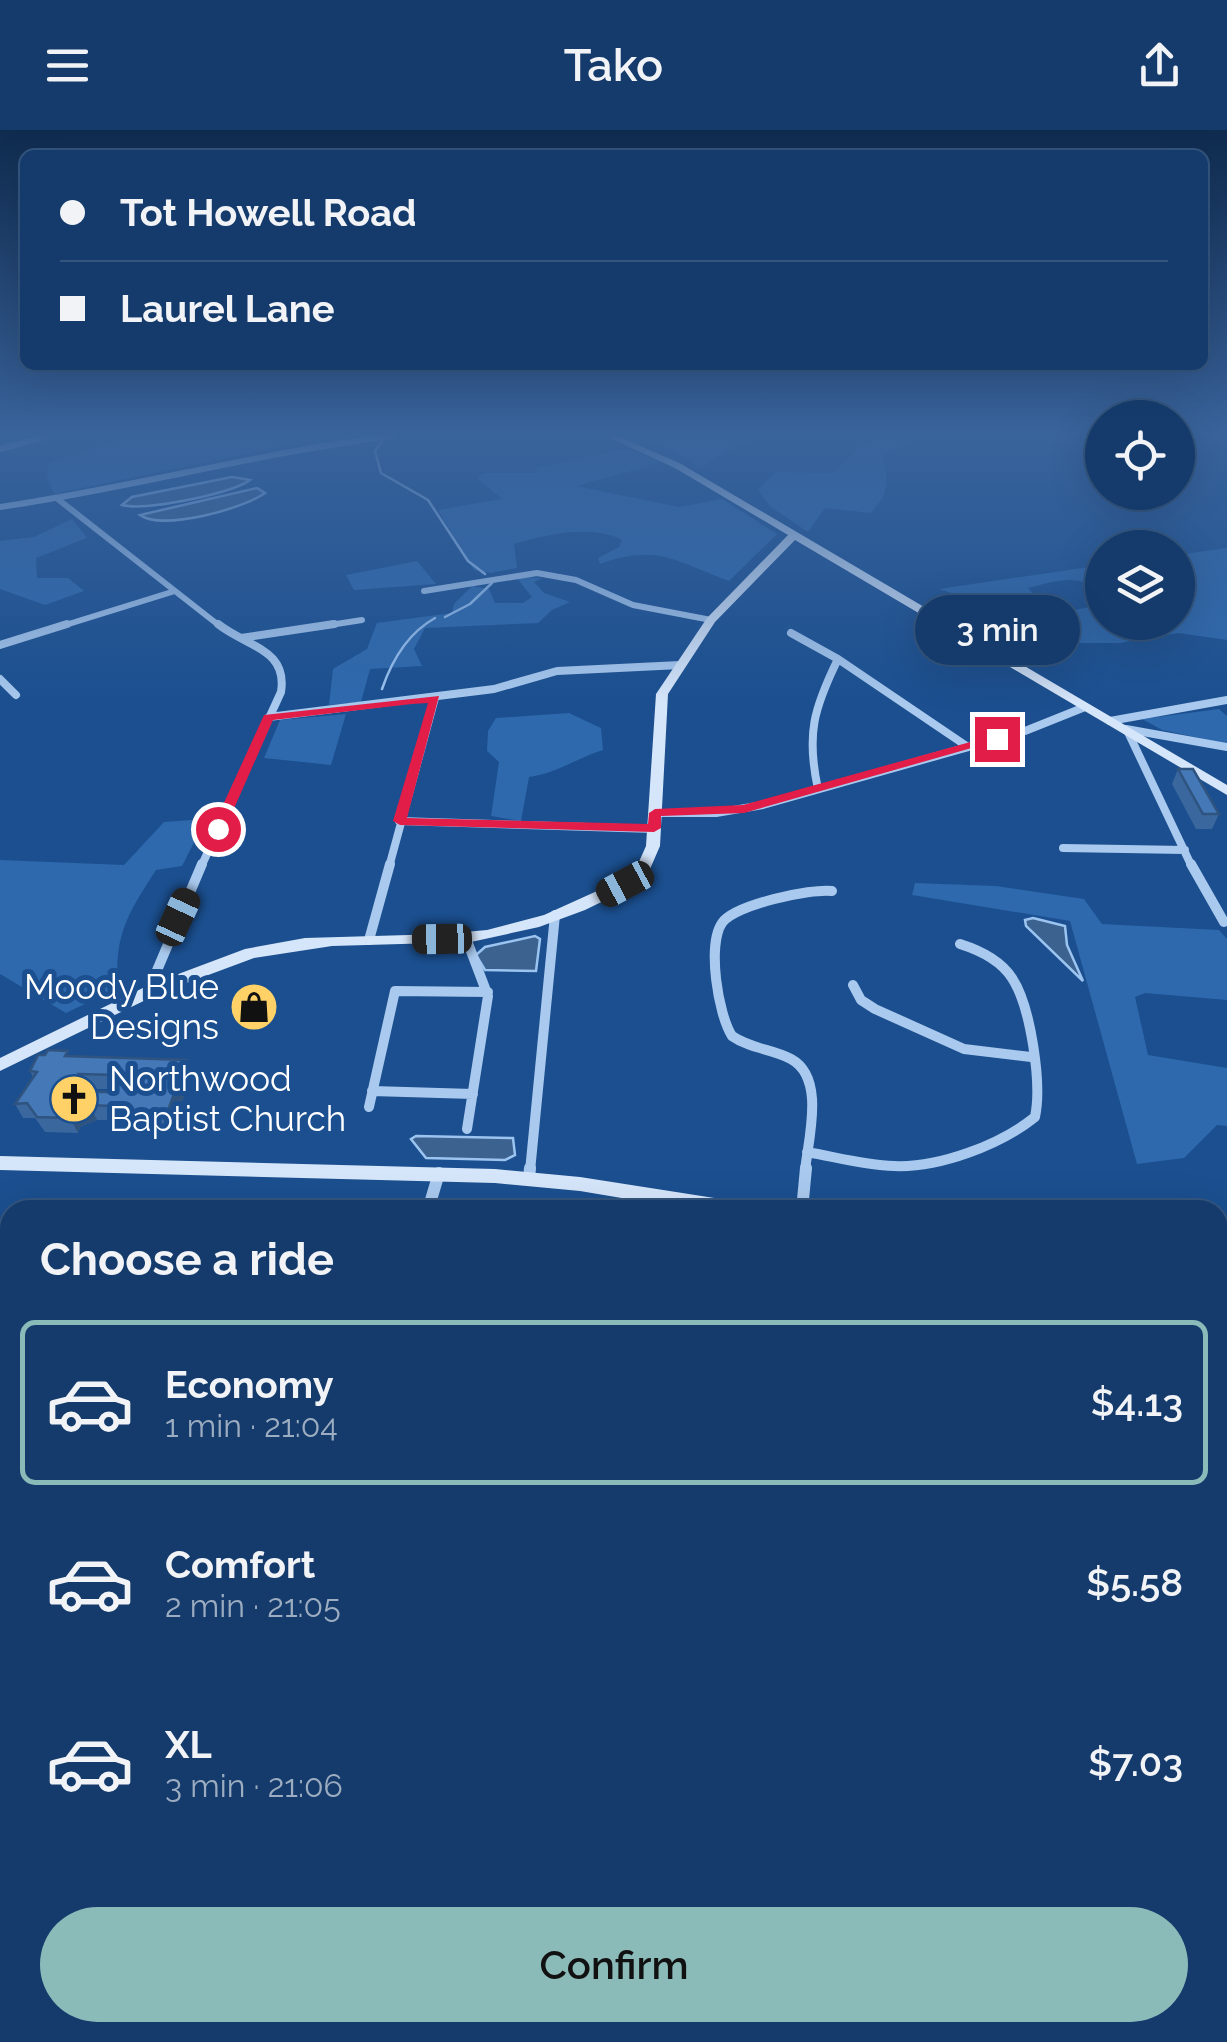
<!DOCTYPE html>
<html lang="en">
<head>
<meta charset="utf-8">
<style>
	body { margin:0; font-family:Raleway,sans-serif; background:#1d4271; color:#f1f3f6; height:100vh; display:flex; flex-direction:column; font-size:38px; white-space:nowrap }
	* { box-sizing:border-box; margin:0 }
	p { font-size:32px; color:#9dadc1 }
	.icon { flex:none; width:55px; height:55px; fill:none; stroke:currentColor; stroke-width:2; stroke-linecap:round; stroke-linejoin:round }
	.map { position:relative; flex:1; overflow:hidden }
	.details { position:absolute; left:0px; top:1070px; width:1228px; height:842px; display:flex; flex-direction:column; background:#143b6b; border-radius:30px 30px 0 0; box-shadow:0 10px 40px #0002,0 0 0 2px #33557e }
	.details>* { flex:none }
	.guide { position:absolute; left:20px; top:20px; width:1188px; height:220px; border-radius:15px; box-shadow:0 10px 40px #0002,0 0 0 2px #33557e; display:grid; align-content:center; height:220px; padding:0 40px; background:#143b6b }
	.tools { position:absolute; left:1085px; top:270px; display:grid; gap:20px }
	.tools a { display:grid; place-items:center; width:110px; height:110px; border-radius:50%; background:#143b6b; box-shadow:0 10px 40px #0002,0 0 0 2px #33557e; font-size:50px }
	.end { position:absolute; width:45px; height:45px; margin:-22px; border:12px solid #e11d48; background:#fff; box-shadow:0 0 0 5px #fff }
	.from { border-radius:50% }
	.bubble { position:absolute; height:70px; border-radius:35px; background:#143b6b; box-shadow:0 10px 40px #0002,0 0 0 2px #33557e; font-size:32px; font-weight:600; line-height:70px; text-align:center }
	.car { position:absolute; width:30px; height:60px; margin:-30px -15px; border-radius:12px; box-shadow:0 0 8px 2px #0007; background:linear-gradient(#222 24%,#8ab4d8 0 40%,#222 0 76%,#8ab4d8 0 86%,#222 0) }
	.guide b { display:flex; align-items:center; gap:35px; height:95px; font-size:38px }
	.guide b+b { border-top:2px solid #33557e }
	.guide i { width:25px; height:25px; background:#f1f3f6 }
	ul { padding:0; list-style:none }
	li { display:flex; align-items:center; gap:30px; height:165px; margin:0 20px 15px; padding:0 20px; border:5px solid transparent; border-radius:15px }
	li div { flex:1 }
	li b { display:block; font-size:38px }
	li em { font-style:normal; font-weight:600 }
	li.on { border-color:#8bbbb9 }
	li>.icon { width:90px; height:90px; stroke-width:1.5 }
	h2 { padding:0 40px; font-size:45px; line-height:120px }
	.action { display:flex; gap:20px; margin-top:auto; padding:20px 40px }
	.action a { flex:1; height:115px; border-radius:60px; background:#8bbbb9; color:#111; font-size:40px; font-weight:600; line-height:115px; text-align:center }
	header { display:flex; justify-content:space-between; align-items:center; height:130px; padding:0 40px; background:#143b6b; font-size:45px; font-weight:600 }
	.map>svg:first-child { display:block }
</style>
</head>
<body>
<header><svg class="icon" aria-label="menu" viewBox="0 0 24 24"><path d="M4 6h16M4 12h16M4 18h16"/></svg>Tako<svg class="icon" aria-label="share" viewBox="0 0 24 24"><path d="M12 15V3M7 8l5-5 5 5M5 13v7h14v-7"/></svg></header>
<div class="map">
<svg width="1227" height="1912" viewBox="0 0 1227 1912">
	<rect width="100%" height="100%" fill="#1b4f8f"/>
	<path fill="#2e69ad" d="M133,306H365L307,311L54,364L47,348L49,333Z
		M639,306H768L737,315L701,338L684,326Z
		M893,306H921L882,326C889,352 889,363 871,383L825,378L808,402L771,377L758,360L775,342L833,343L862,314Z
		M626,319L662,332L576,356L679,377L722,369L777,404L729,451C677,432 657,413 600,434L598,428L619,417L622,410C591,394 546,405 514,414L517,438L491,443L474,440L438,380L502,369L477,348L483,343H538L536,338Z
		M72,389L87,408L36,428L37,448H68L84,461L45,475L0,459V411L34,407Z
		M1227,418V510L1178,503L1120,513H1074L1010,491L1102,475V492H1178V425Z
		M417,431L436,454L354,460L346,445Z
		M1102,435V463C1079,442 1056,451 1028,458L1041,472L1000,479L939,459Z
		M516,447L542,448L534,452L544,463L570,472L552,480L538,493L425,498L414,519L422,536L370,539L361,572L329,575L333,539L367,519L377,493L452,483L454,474L472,456L489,459L495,473H523L532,467Z
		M1219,579L1227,586V614L1162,600L1142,589Z
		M569,583L601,598L603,620C577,628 555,644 529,647L521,691L491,686L499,632L487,621L488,601L496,588Z
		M346,584L331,635L264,628L280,590Z
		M206,689L182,736L156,740C128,784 114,804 118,858L66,883L0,844V730L124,735L164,692Z
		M915,753L996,756L1084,769L1102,794L1219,800L1227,809V870L1145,863L1135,867L1148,925L1227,938V996L1217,995L1184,1028L1137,1034L1070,791L912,765Z
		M10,1648V1836L0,1832V1654Z
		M0,1879L10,1881V1902L121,1903L117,1912H0Z"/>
	<path fill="#3c6290" stroke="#9cc4f0" stroke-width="2.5" d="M232,347L250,350C231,364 145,381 122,375L132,367Z
		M257,358L265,363C243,379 162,401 140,385Z
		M1033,788L1065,796L1067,815L1083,851L1026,796L1025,790Z
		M535,806L540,809L536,841L485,840L476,825L485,817Z
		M416,1006L513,1008L515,1025L505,1030L426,1028L411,1009Z"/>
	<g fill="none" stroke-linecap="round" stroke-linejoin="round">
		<path stroke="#9cc4f0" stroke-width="2.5" d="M382,311L375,321L381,343L428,370L468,431L485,444
			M445,487L470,474L492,453
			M382,559C392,530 408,503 435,488"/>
		<path stroke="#a9c9ee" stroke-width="6" d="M0,319L48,306
			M59,370L221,497
			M0,377C132,358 261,322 393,306
			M424,461L537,443L576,450L633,475L711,490
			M59,497L175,461
			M317,497L362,490"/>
		<path stroke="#a9c9ee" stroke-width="8" d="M791,503L838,529C814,578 806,604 818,659
			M241,508L334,494
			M0,515L67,494
			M838,529L968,617
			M0,549L16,565
			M269,587L494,559L557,541L680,535
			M1110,591L1227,570
			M1126,599L1227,617
			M1127,600L1192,737
			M655,683H716L763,675L1025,601L1085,577
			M399,691L654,699
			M1063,718L1185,720
			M201,737L281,562C288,519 247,517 218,494
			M389,737L435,568"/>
		<path stroke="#a9c9ee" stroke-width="10" d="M1191,734L1224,792
			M466,808L488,866L467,999
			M369,810L390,734
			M853,855L861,870L875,879L964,919L1031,927
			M147,864L202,734
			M372,961L473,964
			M369,977L395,861L488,862
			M807,1022C836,1027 864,1035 894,1036C939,1038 1000,1015 1035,987C1042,954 1031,877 1012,848C1001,831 979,820 960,814
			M530,1041L555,785
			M805,1041C808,1009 826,948 791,929C772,919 751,919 732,906C718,884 707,815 722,793C734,775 811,758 832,761"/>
		<path stroke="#a9c9ee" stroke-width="12" d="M529,1049L530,1038
			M428,1080L439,1043
			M802,1080L806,1038
			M1218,1370L1227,1369"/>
		<path stroke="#a9c9ee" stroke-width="15" d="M1218,1564L1227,1570
			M1218,1865L1227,1869
			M1018,1902L1023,1912
			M239,1912L242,1902
			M787,1912L790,1902"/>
		<path fill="#d6e6fa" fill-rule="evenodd" d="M606,306H618L681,334L1227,655V665L795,410L715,492L668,564L660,716L650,739L628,759L585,780L539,797L471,812L332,816L254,828L160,863L0,941V928L149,855L245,819L305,808L443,804L487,800L544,785L617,752L638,734L646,716L656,564L707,488L788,405L675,338Z
			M0,1026L495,1039L580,1047L740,1072L747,1075L750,1080H693L580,1061L495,1053L0,1040Z
			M1218,1149L1227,1150V1168L1218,1166Z"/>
	</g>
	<path fill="#3a679d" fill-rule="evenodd" d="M1178,639L1219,684L1212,699H1196L1172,654Z
		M265,871L261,884H242L241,880Z
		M71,927L187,930L192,944L174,994L117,996L114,990H97L80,997L78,1003L45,1002L35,988H23L15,974L33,947L30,941ZM93,959H110L108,962H96Z"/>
	<path fill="#305480" d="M187,930L192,944L174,994L168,980Z
		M90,975L97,990L80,997L78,1003L70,988L73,982Z"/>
	<path fill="#4478b7" stroke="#305480" stroke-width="2.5" fill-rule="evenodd" d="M1178,639H1193L1219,684H1203Z
		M245,867H264L260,880H241Z
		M48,920L68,921L65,926L187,930L168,980L110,981V976L90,975L73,982L70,988L37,987L27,973L15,974L37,942L30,941L38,925H45ZM79,944L116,945L108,962H96Z"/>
	<linearGradient id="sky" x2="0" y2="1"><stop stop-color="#0f2b4f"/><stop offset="0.53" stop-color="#39639b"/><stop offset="1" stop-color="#39639b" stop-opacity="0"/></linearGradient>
	<rect width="1227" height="574" fill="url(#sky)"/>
	<path fill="#e11d48" d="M439,566L407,688L648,694L649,683L655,679L743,675L992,606L1003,609L744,683L661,686V698L654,702L400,695L393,691L428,573L412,574L273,590L225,699L218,703L212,699L264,585Z"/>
	<defs>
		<g id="shop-disc" transform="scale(2.5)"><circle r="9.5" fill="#ffd166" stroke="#1b4f8f"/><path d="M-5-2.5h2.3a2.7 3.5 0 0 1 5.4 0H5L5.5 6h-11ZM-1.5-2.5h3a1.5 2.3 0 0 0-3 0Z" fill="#111"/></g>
		<g id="church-disc" transform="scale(2.5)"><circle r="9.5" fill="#ffd166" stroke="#1b4f8f"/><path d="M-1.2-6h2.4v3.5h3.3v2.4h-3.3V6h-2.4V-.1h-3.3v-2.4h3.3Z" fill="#111"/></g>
	</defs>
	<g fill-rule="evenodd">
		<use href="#shop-disc" x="254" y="877"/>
		<use href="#church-disc" x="74" y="969"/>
	</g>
	<g text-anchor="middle" stroke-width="10" stroke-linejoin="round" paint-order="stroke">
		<g font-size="35" fill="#fff" stroke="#1b4f8f" text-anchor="end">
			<text x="219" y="869">Moody Blue<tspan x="219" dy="40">Designs</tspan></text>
			<text x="109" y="961" text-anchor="start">Northwood<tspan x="109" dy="40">Baptist Church</tspan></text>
		</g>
	</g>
</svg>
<div class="tools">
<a><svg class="icon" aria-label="locate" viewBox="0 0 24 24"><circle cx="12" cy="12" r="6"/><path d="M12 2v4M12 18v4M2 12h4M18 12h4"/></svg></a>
<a><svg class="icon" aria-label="layers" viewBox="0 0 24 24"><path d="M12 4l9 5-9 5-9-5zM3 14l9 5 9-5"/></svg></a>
</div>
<i class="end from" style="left:218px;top:699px"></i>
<i class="end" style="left:997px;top:609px"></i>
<div class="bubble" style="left:915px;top:465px;width:165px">3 min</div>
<i class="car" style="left:625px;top:754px;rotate:242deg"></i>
<i class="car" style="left:178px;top:787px;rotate:25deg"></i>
<i class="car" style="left:442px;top:809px;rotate:269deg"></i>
<div class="guide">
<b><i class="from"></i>Tot Howell Road</b>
<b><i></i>Laurel Lane</b>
</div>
<section class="details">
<h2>Choose a ride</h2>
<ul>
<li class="on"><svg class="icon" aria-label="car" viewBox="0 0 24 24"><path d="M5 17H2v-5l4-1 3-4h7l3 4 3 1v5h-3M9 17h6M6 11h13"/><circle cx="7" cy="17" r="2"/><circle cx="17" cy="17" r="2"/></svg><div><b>Economy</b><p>1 min · 21:04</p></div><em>$4.13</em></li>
<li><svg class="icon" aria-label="car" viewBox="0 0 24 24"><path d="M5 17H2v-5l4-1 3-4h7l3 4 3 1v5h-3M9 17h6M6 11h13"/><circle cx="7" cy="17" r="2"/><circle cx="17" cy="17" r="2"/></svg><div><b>Comfort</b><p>2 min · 21:05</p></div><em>$5.58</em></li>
<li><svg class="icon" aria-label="car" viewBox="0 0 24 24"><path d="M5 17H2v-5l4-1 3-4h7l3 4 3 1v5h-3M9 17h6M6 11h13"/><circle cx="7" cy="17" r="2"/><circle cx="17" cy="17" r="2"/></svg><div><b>XL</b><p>3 min · 21:06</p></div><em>$7.03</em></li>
</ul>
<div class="action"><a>Confirm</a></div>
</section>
</div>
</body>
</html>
